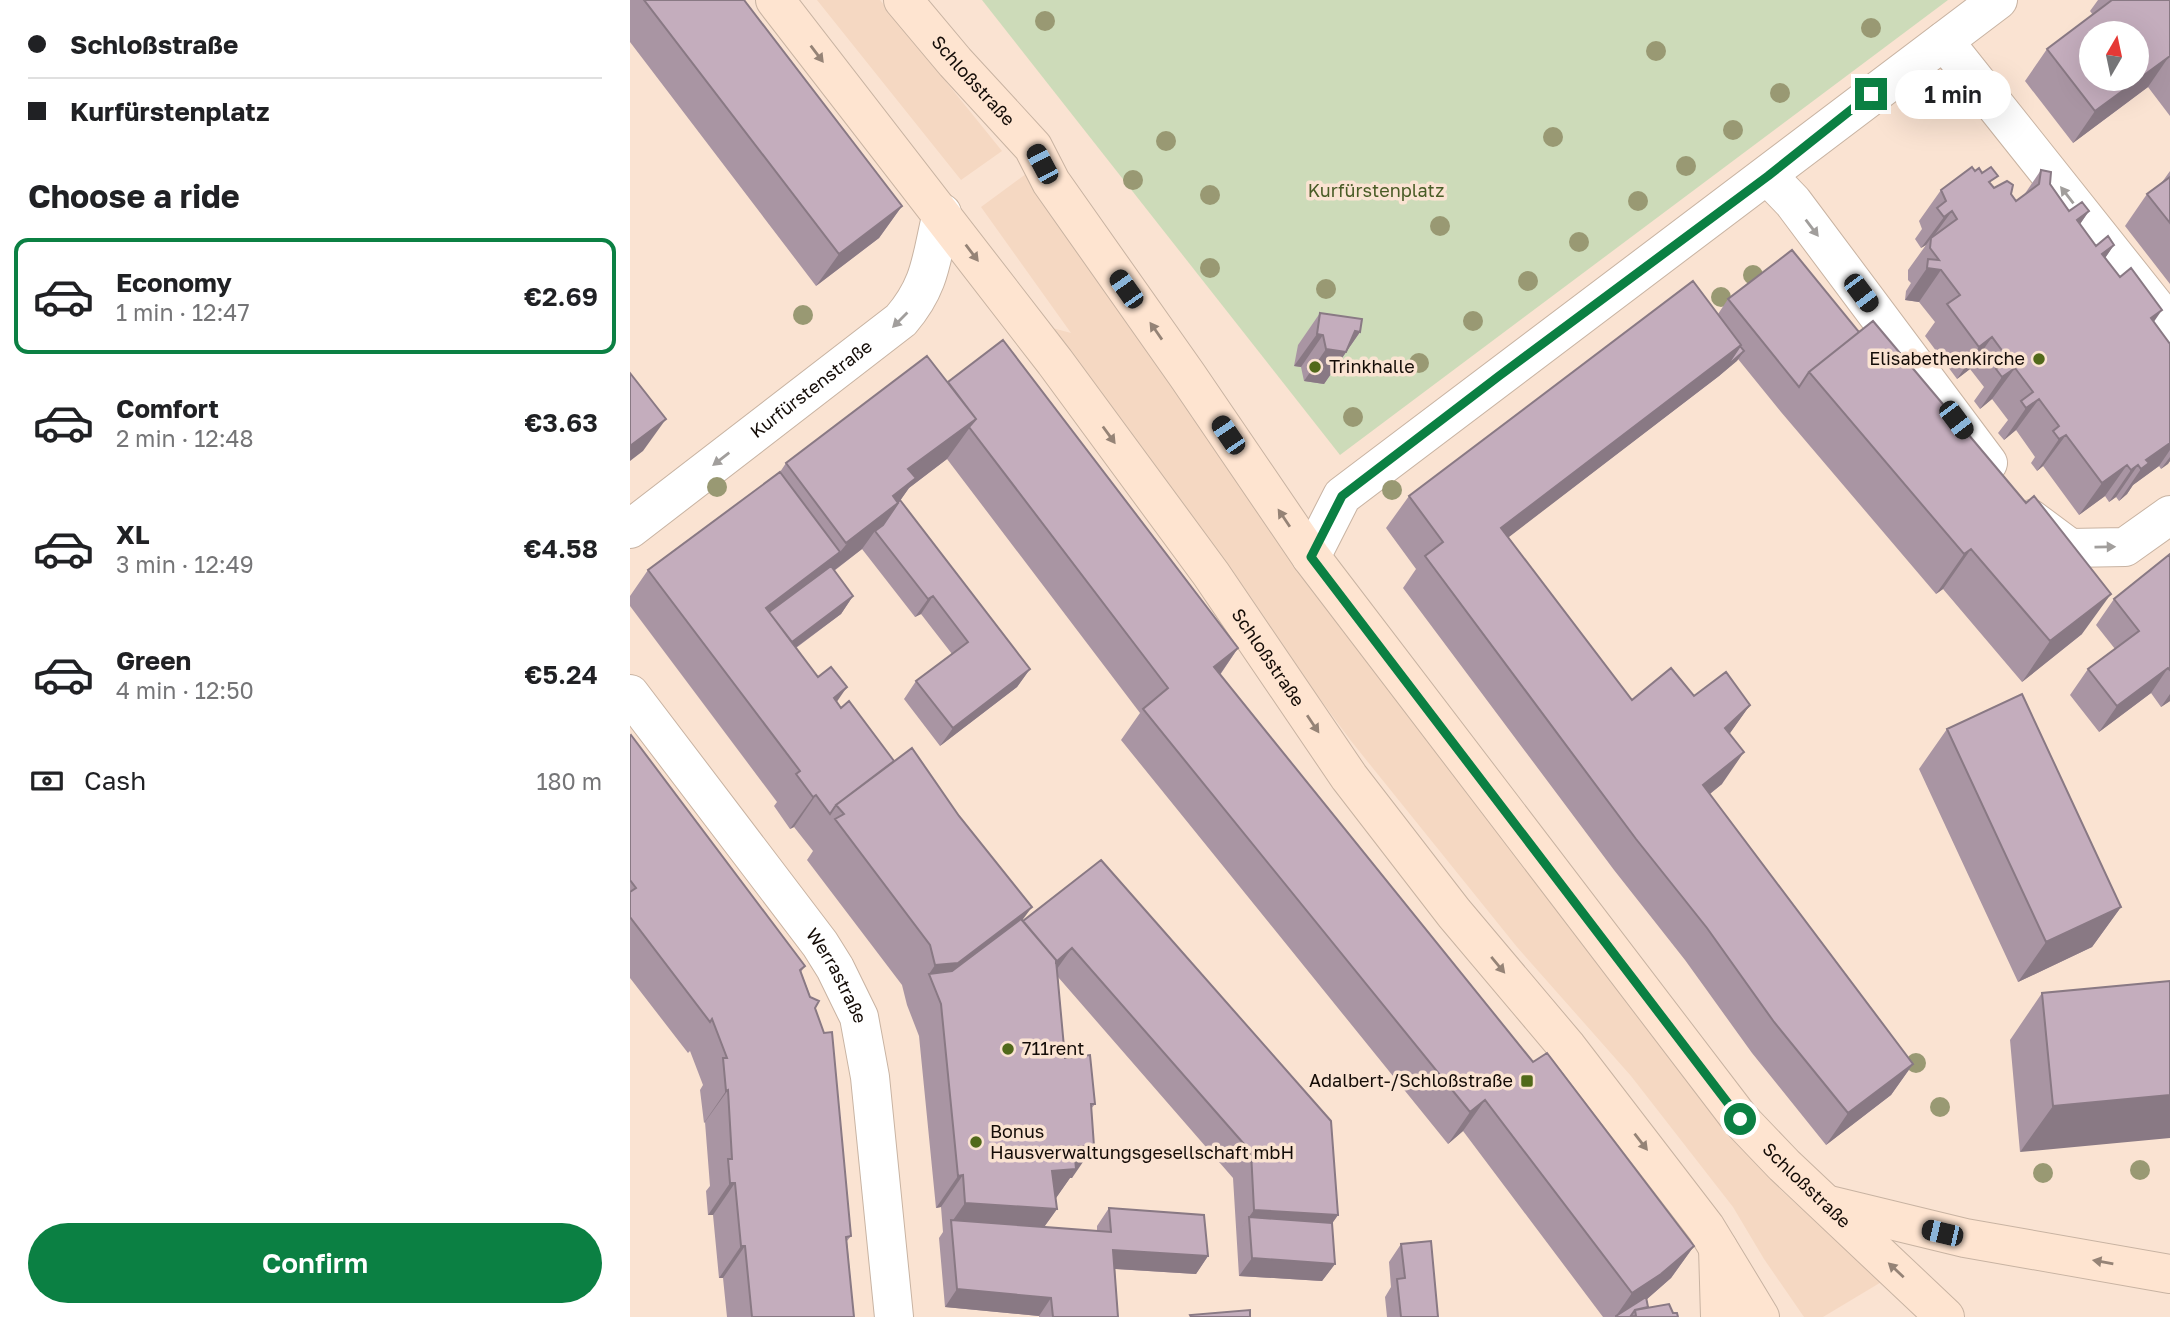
<!DOCTYPE html>
<html lang="en">
<head>
<meta charset="utf-8">
<style>
	body { margin:0; font-family:"Golos Text",sans-serif; background:#f2f2f2; color:#202124; height:100vh; display:flex; flex-direction:column; font-size:26px; white-space:nowrap }
	* { box-sizing:border-box; margin:0 }
	p { font-size:23px; color:#757577 }
	.icon { flex:none; width:38px; height:38px; fill:none; stroke:currentColor; stroke-width:2; stroke-linecap:round; stroke-linejoin:round }
	.map { position:relative; flex:1; overflow:hidden }
	.side { display:flex; flex-direction:column; background:#fff; width:630px }
	.side>* { flex:none }
	.guide { display:grid; align-content:center; height:154px; padding:0 28px; background:#fff }
	.needle { width:46px; rotate:9deg }
	.buttons { position:absolute; left:1449px; top:21px; display:grid; gap:14px }
	.buttons a { display:grid; place-items:center; width:70px; height:70px; border-radius:50%; background:#fff; box-shadow:0 7px 28px #0002; font-size:35px }
	.end { position:absolute; width:32px; height:32px; margin:-16px; border:9px solid #0b8043; background:#fff; box-shadow:0 0 0 4px #fff }
	.from { border-radius:50% }
	.bubble { position:absolute; height:49px; border-radius:24px; background:#fff; box-shadow:0 7px 28px #0002; font-size:23px; font-weight:600; line-height:49px; text-align:center }
	.car { position:absolute; width:21px; height:42px; margin:-21px -10px; border-radius:9px; box-shadow:0 0 5px 2px #0007; background:linear-gradient(#222 24%,#8ab4d8 0 40%,#222 0 76%,#8ab4d8 0 86%,#222 0) }
	.guide b { display:flex; align-items:center; gap:24px; height:66px; font-size:26px }
	.guide b+b { border-top:2px solid #e0e0e0 }
	.guide i { width:18px; height:18px; background:#202124 }
	ul { padding:0; list-style:none }
	li { display:flex; align-items:center; gap:21px; height:116px; margin:0 14px 10px; padding:0 14px; border:4px solid transparent; border-radius:14px }
	li div { flex:1 }
	li b { display:block; font-size:26px }
	li em { font-style:normal; font-weight:600 }
	li.on { border-color:#0b8043 }
	li>.icon { width:63px; height:63px; stroke-width:1.5 }
	h2 { padding:0 28px; font-size:32px; line-height:84px }
	.pay { display:flex; align-items:center; gap:18px; height:77px; padding:0 28px; font-size:26px }
	.pay p { margin-inline-start:auto }
	.button { display:flex; gap:14px; margin-top:auto; padding:14px 28px }
	.button a { flex:1; height:80px; border-radius:42px; background:#0b8043; color:#fff; font-size:28px; font-weight:600; line-height:80px; text-align:center }
	main { display:flex; flex:1; min-height:0 }
	.map>svg:first-child { display:block }
</style>
</head>
<body>
<main>
<section class="side">
<div class="guide">
<b><i class="from"></i>Schloßstraße</b>
<b><i></i>Kurfürstenplatz</b>
</div>
<h2>Choose a ride</h2>
<ul>
<li class="on"><svg class="icon" aria-label="car" viewBox="0 0 24 24"><path d="M5 17H2v-5l4-1 3-4h7l3 4 3 1v5h-3M9 17h6M6 11h13"/><circle cx="7" cy="17" r="2"/><circle cx="17" cy="17" r="2"/></svg><div><b>Economy</b><p>1 min · 12:47</p></div><em>€2.69</em></li>
<li><svg class="icon" aria-label="car" viewBox="0 0 24 24"><path d="M5 17H2v-5l4-1 3-4h7l3 4 3 1v5h-3M9 17h6M6 11h13"/><circle cx="7" cy="17" r="2"/><circle cx="17" cy="17" r="2"/></svg><div><b>Comfort</b><p>2 min · 12:48</p></div><em>€3.63</em></li>
<li><svg class="icon" aria-label="car" viewBox="0 0 24 24"><path d="M5 17H2v-5l4-1 3-4h7l3 4 3 1v5h-3M9 17h6M6 11h13"/><circle cx="7" cy="17" r="2"/><circle cx="17" cy="17" r="2"/></svg><div><b>XL</b><p>3 min · 12:49</p></div><em>€4.58</em></li>
<li><svg class="icon" aria-label="car" viewBox="0 0 24 24"><path d="M5 17H2v-5l4-1 3-4h7l3 4 3 1v5h-3M9 17h6M6 11h13"/><circle cx="7" cy="17" r="2"/><circle cx="17" cy="17" r="2"/></svg><div><b>Green</b><p>4 min · 12:50</p></div><em>€5.24</em></li>
</ul>
<div class="pay"><svg class="icon" aria-label="cash" viewBox="0 0 24 24"><path d="M3 7h18v10H3z"/><circle cx="12" cy="12" r="2"/></svg>Cash<p>180 m</p></div>
<div class="button"><a>Confirm</a></div>
</section>
<div class="map">
<svg width="1540" height="1317" viewBox="0 0 1540 1317">
	<rect width="100%" height="100%" fill="#fae3d2"/>
	<path fill="#f5d8c2" d="M187,0H250L372,151L331,180Z
		M400,171L1086,1111L1152,1191L1253,1281L1193,1317H1174L1134,1259L1103,1207L1001,1076L887,947L721,741L415,326L441,333L351,207Z"/>
	<path fill="#cddbb9" d="M352,0H1318L710,455Z"/>
	<g fill="none" stroke-linecap="round" stroke-linejoin="round">
		<g stroke="#c8b3a2" stroke-width="40">
			<g id="street">
				<path d="M1314,41L1540,325"/>
				<path d="M1138,176L1163,202L1358,463"/>
				<path d="M1401,519L1440,548L1495,547L1540,515"/>
				<path id="s1" d="M0,529L271,320C302,284 301,257 312,213"/>
				<path d="M681,557L712,496L1368,0"/>
				<path id="s2" d="M0,694L190,944L205,968L229,1017L240,1077L264,1317"/>
			</g>
		</g>
		<g stroke="#c8b3a2" stroke-width="40">
			<g id="secondary">
				<path id="s3" d="M145,0L425,362L581,574L719,777L824,913L937,1047L1076,1228L1130,1317"/>
				<path id="s4" d="M273,0L325,62L403,147L421,182L557,375L681,557L1110,1119L1154,1165L1315,1317"/>
				<path d="M1199,1205L1335,1238L1540,1274"/>
				<path d="M1088,1248L1090,1317"/>
			</g>
		</g>
		<use href="#street" stroke="#fff" stroke-width="38"/>
		<use href="#secondary" stroke="#fee4d0" stroke-width="38"/>
	</g>
	<g fill="#999973">
		<circle cx="415" cy="21" r="10"/>
		<circle cx="1241" cy="28" r="10"/>
		<circle cx="1026" cy="51" r="10"/>
		<circle cx="1150" cy="93" r="10"/>
		<circle cx="1103" cy="130" r="10"/>
		<circle cx="923" cy="137" r="10"/>
		<circle cx="536" cy="141" r="10"/>
		<circle cx="1056" cy="166" r="10"/>
		<circle cx="503" cy="180" r="10"/>
		<circle cx="580" cy="195" r="10"/>
		<circle cx="1008" cy="201" r="10"/>
		<circle cx="810" cy="226" r="10"/>
		<circle cx="949" cy="242" r="10"/>
		<circle cx="580" cy="268" r="10"/>
		<circle cx="1123" cy="275" r="10"/>
		<circle cx="898" cy="281" r="10"/>
		<circle cx="696" cy="289" r="10"/>
		<circle cx="1091" cy="297" r="10"/>
		<circle cx="173" cy="315" r="10"/>
		<circle cx="843" cy="321" r="10"/>
		<circle cx="789" cy="363" r="10"/>
		<circle cx="723" cy="417" r="10"/>
		<circle cx="87" cy="487" r="10"/>
		<circle cx="762" cy="490" r="10"/>
		<circle cx="1286" cy="1063" r="10"/>
		<circle cx="1310" cy="1107" r="10"/>
		<circle cx="1510" cy="1170" r="10"/>
		<circle cx="1413" cy="1173" r="10"/>
	</g>
	<path fill="#a995a3" d="M0,0H114L272,206L249,238L186,286L0,42Z
		M1468,0H1540V116L1518,87L1443,143L1395,81L1417,49L1463,15L1460,11Z
		M1411,170L1439,211H1459L1450,224L1466,246L1484,245L1475,258L1540,344V461L1531,469L1529,466L1503,485L1497,494L1489,501L1486,497L1479,502L1475,496L1449,515L1413,466L1407,471L1401,463L1405,457L1386,430L1374,440L1368,433L1378,420L1362,399L1350,409L1344,401L1354,387L1340,369L1327,379L1295,336L1305,322L1289,302L1275,300L1276,291L1281,283L1278,280V270L1296,245L1291,248L1285,239L1292,229L1289,221L1311,190L1345,171L1364,188L1381,194L1386,201L1394,195Z
		M1540,171V284L1495,226L1517,194L1530,185Z
		M1162,250L1452,634L1392,682L1313,589L1306,594L1151,412L1108,359L1089,376L878,537L1002,700L1064,696L1120,705L1099,734L1092,784L1080,794L1283,1064L1261,1095L1196,1145L1122,1053L1055,960L984,870L773,588L786,569L756,528L779,496L1088,314L1098,299Z
		M690,313L730,332L694,384L674,381L671,367L664,366L668,345Z
		M318,382L608,648L590,675L903,1062L1064,1246L1041,1278L1016,1300L1018,1307L1043,1313L1048,1317H973L833,1131L818,1144L491,740L510,713L317,459L279,488L270,500L400,669L387,687L310,746L274,699L286,681L322,654L291,614L285,617L232,549L204,571L223,596L211,614L166,648L211,708L264,761L393,921L471,860L708,1215L702,1223L705,1264L692,1281L609,1276L603,1178L428,977L435,1058L465,1104L461,1109L442,1178H440L425,1199L427,1209L414,1227L467,1231V1226L479,1208L578,1256L566,1274L485,1269L488,1317H409V1316L315,1307L309,1238L313,1232L311,1207L306,1208L289,1036L277,1005L272,985L177,860L183,851L164,827L160,829L144,806L147,802L0,606V596L18,570L150,472L156,463Z
		M1540,554V701L1531,707L1521,693L1469,732L1440,695L1458,669L1485,649L1466,625L1484,599Z
		M1317,729L1491,907L1462,947L1388,982L1289,769Z
		M0,736L175,966L171,972L185,1008L221,1236L217,1241L224,1317H97L93,1278H89L83,1215H78L76,1191L80,1186L75,1122L74,1123L70,1090L73,1085L60,1051L58,1053L0,978Z
		M1540,981L1390,1152L1380,1040L1412,993Z
		M771,1244L808,1317H757L755,1297L761,1287L759,1262Z"/>
	<path fill="#897984" d="M1540,55L1518,87L1443,143L1465,111Z
		M272,206L249,238L186,286L209,254Z
		M1322,211L1300,241L1301,238L1296,245L1291,248L1314,217Z
		M1459,211L1437,243L1447,220Z
		M1484,245L1462,277L1472,254Z
		M1297,268L1311,270L1289,302L1275,300Z
		M1532,310L1510,342L1521,318Z
		M725,331L730,332L694,384L674,381L696,349Z
		M687,334L693,335L671,367L664,366Z
		M1362,337L1340,369L1327,379L1349,347Z
		M1111,345L1096,367L1114,351L1107,361L1089,376L849,560L871,528Z
		M1385,368L1362,399L1350,409L1372,377Z
		M1409,399L1386,430L1374,440L1396,408Z
		M36,419L13,451L0,461V446Z
		M346,419L317,459L279,488L247,534L245,531L232,549L130,627L136,608L210,552L278,469Z
		M1436,435L1413,466L1407,471L1429,439Z
		M1540,443V450L1529,466L1503,485L1497,494L1489,501L1511,469L1516,460Z
		M1540,457V461L1538,464L1531,469Z
		M1497,465L1475,496L1449,515L1472,483Z
		M1508,465L1486,497L1479,502L1501,470Z
		M1341,549L1313,589L1306,594L1334,554Z
		M1481,594L1452,634L1392,682L1420,641Z
		M223,596L211,614L153,657L155,647Z
		M303,596L291,614L285,617L298,599Z
		M608,648L586,680L584,667Z
		M1538,668L1521,693L1469,732L1487,706Z
		M400,669L387,687L310,746L323,728Z
		M217,687L195,719L204,698Z
		M1540,694V701L1531,707Z
		M1120,705L1098,736L1095,728Z
		M1114,752L1092,784L1051,817L1073,785Z
		M186,795L164,827L160,829L183,797Z
		M402,907L388,926L308,997L299,974L305,965Z
		M1491,907L1462,947L1388,982L1416,942Z
		M442,948L424,973L422,966Z
		M1283,1064L1261,1095L1196,1145L1218,1113Z
		M98,1090L75,1122L74,1123L96,1091Z
		M1540,1095V1138L1390,1152L1423,1106Z
		M855,1100L833,1131L818,1144L840,1112Z
		M464,1146L442,1178H440L424,1201L422,1171L444,1147Z
		M333,1175L311,1207L306,1208L328,1176Z
		M100,1183H105L83,1215H78Z
		M335,1203L427,1209L404,1241L321,1223Z
		M624,1210L708,1215L690,1241L619,1217L606,1235Z
		M111,1246H115L93,1278H89Z
		M1064,1246L1041,1278L1009,1306L986,1316L1002,1293Z
		M483,1250L578,1256L566,1274L471,1268Z
		M622,1258L705,1264L692,1281L609,1276Z
		M327,1289L421,1298L409,1316L315,1307Z"/>
	<path fill="#c4adbd" stroke="#897984" stroke-width="2" fill-rule="evenodd" d="M14,0H114L272,206L209,254Z
		M1482,0H1540V56L1465,111L1417,49ZM1461,33H1507V79H1461Z
		M1342,167L1345,171L1349,168L1352,173L1361,167L1368,176L1359,182L1364,188L1377,181L1383,185L1381,194L1386,201L1409,184L1411,170L1421,172L1420,184L1439,211L1452,202L1459,211L1447,220L1466,246L1478,236L1484,245L1472,254L1490,277L1501,268L1532,310L1521,318L1540,344V443L1516,460L1519,463L1511,469L1508,465L1501,470L1497,465L1472,483L1436,435L1429,439L1423,431L1429,426L1409,399L1396,408L1391,401L1403,392L1385,368L1372,377L1366,369L1379,360L1362,337L1349,347L1317,304L1330,295L1311,270L1297,268L1298,259L1309,260L1300,248L1301,238L1327,219L1322,211L1314,217L1307,208L1316,201L1311,190Z
		M1540,177V223L1517,194Z
		M1162,250L1229,332L1179,372L1169,387L1098,299Z
		M1063,281L1111,345L871,528L1002,700L1041,668L1064,696L1096,672L1120,705L1095,728L1114,752L1073,785L1283,1064L1218,1113L1144,1022L1077,928L1006,839L795,556L813,542L779,496Z
		M690,313L732,319L730,332L725,331L716,352L696,349L693,335L687,334Z
		M1243,321L1396,503L1404,496L1481,594L1420,641L1341,549L1334,554L1179,372Z
		M373,340L608,648L584,667L903,1062L917,1053L1064,1246L1031,1274L1002,1293L855,1100L840,1112L513,709L538,688L339,427L346,419L318,382Z
		M1110,346L1114,351L1096,367Z
		M297,356L346,419L278,469L286,478L263,496L268,503L216,543L156,463Z
		M0,373L36,419L0,446Z
		M150,472L210,552L136,608L188,677L201,667L217,687L204,698L211,708L219,701L264,761L206,805L200,814L186,795L183,797L166,774L170,771L18,570Z
		M270,500L400,669L323,728L286,681L338,642L303,596L298,599L245,531L253,525L268,503V502Z
		M1540,554V670L1538,668L1487,706L1458,669L1509,631L1484,599Z
		M201,566L223,596L162,642L139,612Z
		M1392,694L1491,907L1416,942L1317,729Z
		M1,735L175,966L170,970L180,997L189,1001L185,1008L194,1033L202,1032L221,1236L216,1237L224,1317H122L115,1246H111L105,1183H100L98,1159H102L98,1090L96,1091L93,1058H97L82,1019L80,1022L0,917V892L6,888L0,880V736Z
		M282,748L329,816L402,907L328,963L305,965L300,945L205,819L214,814L206,805Z
		M471,860L701,1121L708,1215L624,1210L621,1152L442,948L426,962V960L393,921Z
		M391,919L426,960L435,1058L460,1055L465,1104H461L464,1146L444,1147L446,1169L422,1171L427,1209L335,1203L333,1175L328,1176L311,1004L299,974L322,971Z
		M1540,981V1095L1423,1106L1412,993Z
		M479,1208L574,1215L578,1256L483,1250L488,1317H423L421,1298L327,1289L321,1220L481,1232Z
		M619,1217L702,1223L705,1264L622,1258Z
		M801,1241L808,1317H771L767,1279L775,1278L771,1244Z
		M1016,1297L1018,1307L1005,1310L1000,1317H986V1316Z
		M1039,1304L1043,1313H1047L1048,1317H997L1006,1316L1005,1310Z
		M620,1310V1317H561L560,1315Z"/>
	<defs><path id="oneway-solid" d="M-6-.8H1V-3.2L6.5 0L1 3.2V.8H-6Z" transform="scale(1.75)"/></defs>
	<g fill="#958376">
		<use href="#oneway-solid" transform="translate(187 54) rotate(53)"/>
		<use href="#oneway-solid" transform="translate(342 253) rotate(53)"/>
		<use href="#oneway-solid" transform="translate(526 331) rotate(-125)"/>
		<use href="#oneway-solid" transform="translate(479 435) rotate(54)"/>
		<use href="#oneway-solid" transform="translate(654 518) rotate(-124)"/>
		<use href="#oneway-solid" transform="translate(683 724) rotate(56)"/>
		<use href="#oneway-solid" transform="translate(868 965) rotate(50)"/>
		<use href="#oneway-solid" transform="translate(1011 1142) rotate(52)"/>
		<use href="#oneway-solid" transform="translate(1473 1262) rotate(-170)"/>
		<use href="#oneway-solid" transform="translate(1266 1270) rotate(-137)"/>
	</g>
	<g fill="#a19e9c">
		<use href="#oneway-solid" transform="translate(1437 195) rotate(-128)"/>
		<use href="#oneway-solid" transform="translate(1182 228) rotate(53)"/>
		<use href="#oneway-solid" transform="translate(270 320) rotate(135)"/>
		<use href="#oneway-solid" transform="translate(91 459) rotate(142)"/>
		<use href="#oneway-solid" transform="translate(1475 547) rotate(-1)"/>
	</g>
	<g fill="none" stroke-linecap="round" stroke-linejoin="round">
		<path stroke="#0b8043" stroke-width="9" d="M1110,1119L681,557L712,496L869,376L1138,176L1241,94"/>
	</g>
	<g fill="#51691a" stroke="#fae3d2" stroke-width="2.5">
		<circle cx="1409" cy="359" r="7"/>
		<circle cx="685" cy="367" r="7"/>
		<circle cx="378" cy="1049" r="7"/>
		<rect x="890" y="1074" width="14" height="14" rx="3.5"/>
		<circle cx="346" cy="1142" r="7"/>
	</g>
	<g text-anchor="middle" stroke-width="7" stroke-linejoin="round" paint-order="stroke">
		<g font-size="18" fill="#140c07" stroke="#fae3d2">
			<text dy="6" stroke="none"><textPath href="#s4" startOffset="107">Schloßstraße</textPath></text>
			<text dy="6" stroke="none"><textPath href="#s1" startOffset="229">Kurfürstenstraße</textPath></text>
			<text dy="6" stroke="none"><textPath href="#s3" startOffset="822">Schloßstraße</textPath></text>
			<text dy="6" stroke="none"><textPath href="#s2" startOffset="350">Werrastraße</textPath></text>
			<text dy="6" stroke="none"><textPath href="#s4" startOffset="1493">Schloßstraße</textPath></text>
		</g>
		<g font-size="18" fill="#495c26" stroke="#fae3d2">
			<text x="746" y="197">Kurfürstenplatz</text>
		</g>
		<g font-size="18" fill="#140c07" stroke="#fae3d2" text-anchor="start">
			<text x="1395" y="365" text-anchor="end">Elisabethenkirche</text>
			<text x="699" y="373">Trinkhalle</text>
			<text x="392" y="1055">711rent</text>
			<text x="883" y="1087" text-anchor="end">Adalbert-/Schloßstraße</text>
			<text x="360" y="1138">Bonus<tspan x="360" dy="21">Hausverwaltungsgesellschaft mbH</tspan></text>
		</g>
	</g>
</svg>
<div class="buttons">
<a><svg class="needle" viewBox="-14 -14 28 28"><path d="M0-13l5 13h-10z" fill="#e53935"/><path d="M0 13l5-13h-10z" fill="#757577"/></svg></a>
</div>
<i class="end from" style="left:1110px;top:1119px"></i>
<i class="end" style="left:1241px;top:94px"></i>
<div class="bubble" style="left:1265px;top:70px;width:116px">1 min</div>
<i class="car" style="left:412px;top:164px;rotate:332deg"></i>
<i class="car" style="left:496px;top:289px;rotate:325deg"></i>
<i class="car" style="left:1231px;top:293px;rotate:143deg"></i>
<i class="car" style="left:1326px;top:420px;rotate:143deg"></i>
<i class="car" style="left:598px;top:435px;rotate:326deg"></i>
<i class="car" style="left:1312px;top:1233px;rotate:283deg"></i>
</div>
</main>
</body>
</html>
